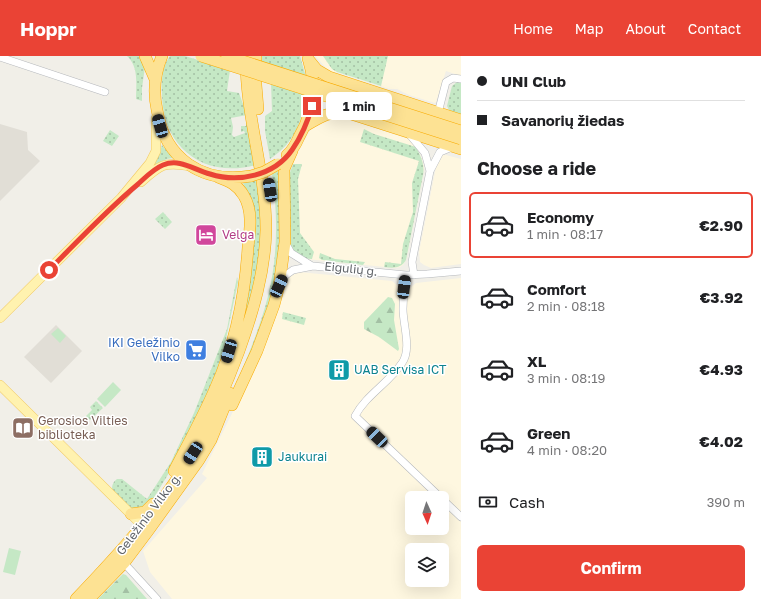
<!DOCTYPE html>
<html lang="en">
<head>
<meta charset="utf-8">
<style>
	body { margin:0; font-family:"Golos Text",sans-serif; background:#f6f6f6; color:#202124; height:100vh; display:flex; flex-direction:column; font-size:15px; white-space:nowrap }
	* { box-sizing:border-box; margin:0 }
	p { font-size:13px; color:#757577 }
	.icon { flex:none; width:22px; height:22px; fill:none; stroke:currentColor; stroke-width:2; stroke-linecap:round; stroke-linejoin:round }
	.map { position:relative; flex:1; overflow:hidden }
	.side { display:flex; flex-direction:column; background:#fff; width:300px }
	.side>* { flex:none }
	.top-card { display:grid; align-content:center; height:88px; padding:0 16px; background:#fff }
	.needle { width:26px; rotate:177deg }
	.controls { position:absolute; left:405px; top:435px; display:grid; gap:8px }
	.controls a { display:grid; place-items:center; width:44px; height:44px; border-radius:6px; background:#fff; box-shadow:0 4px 16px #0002; font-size:20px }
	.end { position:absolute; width:18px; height:18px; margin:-9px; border:5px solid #ea4335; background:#fff; box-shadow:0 0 0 2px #fff }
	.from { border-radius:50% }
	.bubble { position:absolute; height:28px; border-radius:6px; background:#fff; box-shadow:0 4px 16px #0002; font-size:13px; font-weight:700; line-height:28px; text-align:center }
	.car { position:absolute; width:12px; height:24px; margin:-12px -6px; border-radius:5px; box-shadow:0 0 3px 1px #0007; background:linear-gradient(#222 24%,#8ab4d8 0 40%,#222 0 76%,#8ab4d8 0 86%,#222 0) }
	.top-card b { display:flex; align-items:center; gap:14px; height:38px; font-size:15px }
	.top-card b+b { border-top:1px solid #e0e0e0 }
	.top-card i { width:10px; height:10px; background:#202124 }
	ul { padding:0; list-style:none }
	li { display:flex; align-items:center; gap:12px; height:66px; margin:0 8px 6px; padding:0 8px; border:2px solid transparent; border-radius:6px }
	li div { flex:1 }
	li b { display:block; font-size:15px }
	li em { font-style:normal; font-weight:700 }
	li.on { border-color:#ea4335 }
	li>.icon { width:36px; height:36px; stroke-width:1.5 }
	h2 { padding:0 16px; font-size:18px; line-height:48px }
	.pay { display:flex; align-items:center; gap:10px; height:44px; padding:0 16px; font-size:15px }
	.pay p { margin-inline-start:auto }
	.cta { display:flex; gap:8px; margin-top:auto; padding:8px 16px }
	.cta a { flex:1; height:46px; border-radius:6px; background:#ea4335; color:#fff; font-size:16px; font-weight:700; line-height:46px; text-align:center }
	header { display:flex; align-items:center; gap:24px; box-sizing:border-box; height:56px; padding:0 20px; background:#ea4335; color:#fff }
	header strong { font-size:19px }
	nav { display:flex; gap:22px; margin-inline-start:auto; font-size:14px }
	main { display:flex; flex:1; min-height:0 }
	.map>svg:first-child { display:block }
</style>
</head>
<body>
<header>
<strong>Hoppr</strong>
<nav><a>Home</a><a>Map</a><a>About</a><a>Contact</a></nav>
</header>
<main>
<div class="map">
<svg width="461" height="543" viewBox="0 0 461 543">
	<defs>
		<pattern id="green-dots" width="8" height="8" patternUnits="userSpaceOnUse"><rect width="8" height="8" fill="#c5e8c5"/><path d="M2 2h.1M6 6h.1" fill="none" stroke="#a3c0a4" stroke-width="1.8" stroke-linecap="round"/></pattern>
		<pattern id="forest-firs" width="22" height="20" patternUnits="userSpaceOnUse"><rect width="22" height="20" fill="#c5e8c5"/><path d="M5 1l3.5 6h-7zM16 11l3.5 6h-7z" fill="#a3c0a4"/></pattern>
	</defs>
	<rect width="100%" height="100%" fill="#f1efe8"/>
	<path fill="#fef7e0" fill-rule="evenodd" d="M315,0H461V20L446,15L436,46L435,47L409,39L397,33H389L337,16H330Z
		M332,60L353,62L366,69L409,83L416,91L422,103L424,111L423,119L406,204L403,209L400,211L395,212L306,203L291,192L289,119L294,104L309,76L314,70Z
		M442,98L461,103V208L431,212L424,209L420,206L419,196L436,111Z
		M299,216L392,225L398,230V238H408L410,232L416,227L461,222V543H172L150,516L143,495L207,422L202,418L255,311L283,228L288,221ZM412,442H442V472H412ZM412,494H442V524H412Z"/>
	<path fill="#e1ded6" d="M0,68L27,76L28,94L40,105L0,145Z
		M56,269L82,295L51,327L24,301Z"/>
	<path fill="url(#green-dots)" d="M127,0H142L145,11L142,32V45L136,43C136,28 139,11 127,0Z
		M170,0H185L230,14L227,35L239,37L247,59L231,62L233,71L232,79L234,81L245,77L244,75L241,76V70H246V66H248L256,109C204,123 163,92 162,39C161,27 162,10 170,0Z
		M262,0H300L306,21L262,6Z
		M323,0H388L381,30L337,16L332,13Z
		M457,26H461V59L449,54L447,50L452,30Z
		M271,27L306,39C302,67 294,87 270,103L265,75V60L272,55Z
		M364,73L374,78L416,91C421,101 425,108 423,119L406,204C401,213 393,212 384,211L385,206L401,208L403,188L413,156L412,127L419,105L360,86Z
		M110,74L119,80L112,90L103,85Z
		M162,89L173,102L167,103L154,109L159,99Z
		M293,108H302L298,123L300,177L314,196L312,203C302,203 292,196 289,187V119Z
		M279,114L281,151L278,220L263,272L229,346C243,311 259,276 268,240C278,200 278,159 272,118Z
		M258,124C267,184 255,238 233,294L248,138L243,127Z
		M163,156L172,166L165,173L155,163Z
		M320,197L335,203L365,206L363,209L322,204L319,202Z
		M237,221L238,226L224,292L210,334L175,407L158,435L148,451L134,455L112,434C112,429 113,426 117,423H122L147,443L171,406L194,357L227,273Z
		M283,256L306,262L304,269L282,263Z
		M96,345L103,352L90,364L86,360L92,354L90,351Z"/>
	<path fill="url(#forest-firs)" d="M388,241L392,242L395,248L394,264L399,293L398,295L379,281L364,273V266Z
		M123,518L126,519L147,543H98Z"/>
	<path fill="#c5e8c5" d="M58,272L66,280L60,287L51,278Z
		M113,326L121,334L105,351L97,343Z
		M9,492L21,495L15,519L3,516Z"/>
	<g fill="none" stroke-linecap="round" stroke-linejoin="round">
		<g stroke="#b5b8bc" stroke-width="8">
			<path id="minor" d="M0,1L105,36
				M438,57L446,26L453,22L461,23
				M409,78L425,97L430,115
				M286,188L291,197L312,210
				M406,219C404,230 403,241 403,253C403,269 412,293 402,307C389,327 366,339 355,360L441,442
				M414,219L412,206L430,115L440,96L452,91
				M281,225L286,219L293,214L313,210L406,219L427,218L461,215
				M442,443L461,461
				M124,507L157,543"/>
		</g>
		<g stroke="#f2c960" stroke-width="10">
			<path id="major" d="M141,126C160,109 164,105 190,110
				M0,262L121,142L150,107L156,95V62
				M0,329L147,474"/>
		</g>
		<g stroke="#f9ab00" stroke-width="12">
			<path id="highway" d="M145,0L155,23
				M162,0C155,17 153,36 157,54C165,103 202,128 251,120
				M256,0V29L258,53
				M308,3L317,14L329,21L461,64
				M305,70C319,62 329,55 345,56L461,93
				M287,99C293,94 296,88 299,81C313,57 317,33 309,6
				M232,349L257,295L274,249L279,230L285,186L284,113L292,95
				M174,415C188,388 203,361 215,333C235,289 245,239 248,191C250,175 253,155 244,140C238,129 229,125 218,121
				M131,458L145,456L153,448
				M76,543C119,498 162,451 193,397C211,364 226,330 239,295C253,256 265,216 266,174C266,115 245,59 246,0
				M89,543L124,507L148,475L199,404L211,384L230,337"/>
		</g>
		<use href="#minor" stroke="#fff" stroke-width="7"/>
		<use href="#major" stroke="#fff2af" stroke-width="9"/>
		<use href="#highway" stroke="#fde293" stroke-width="11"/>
		<g stroke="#f9ab00" stroke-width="12" stroke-linecap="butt">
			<path id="highway-bridge" d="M201,0L461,83
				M227,0L461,75
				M251,120L264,116L278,108"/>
		</g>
		<use href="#highway-bridge" stroke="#fde293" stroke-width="11"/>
	</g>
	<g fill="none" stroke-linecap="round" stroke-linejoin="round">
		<path stroke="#ea4335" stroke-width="5" d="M49,214C78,185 106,155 137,129C145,122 153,113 163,109C180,102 194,114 210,118C238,127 274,120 292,94C301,81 308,65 312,50"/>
	</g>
	<defs>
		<g id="hotel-square" transform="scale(1.15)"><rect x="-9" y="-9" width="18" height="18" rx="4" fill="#d1479c" stroke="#fff"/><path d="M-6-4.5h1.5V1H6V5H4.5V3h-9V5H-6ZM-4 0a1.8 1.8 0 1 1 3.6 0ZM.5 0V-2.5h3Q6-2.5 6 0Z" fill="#fff"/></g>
		<g id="supermarket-square" transform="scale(1.15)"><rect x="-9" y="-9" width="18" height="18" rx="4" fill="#3f7fe0" stroke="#fff"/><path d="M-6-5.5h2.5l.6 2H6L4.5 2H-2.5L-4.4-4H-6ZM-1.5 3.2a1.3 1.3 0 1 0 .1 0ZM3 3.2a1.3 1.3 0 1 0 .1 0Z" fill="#fff"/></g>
		<g id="building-square" transform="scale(1.15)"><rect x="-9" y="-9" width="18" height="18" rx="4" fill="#0f9aa8" stroke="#fff"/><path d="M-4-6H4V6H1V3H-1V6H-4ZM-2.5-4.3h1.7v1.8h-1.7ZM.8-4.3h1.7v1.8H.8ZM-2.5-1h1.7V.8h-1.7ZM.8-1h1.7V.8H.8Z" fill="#fff"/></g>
		<g id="library-square" transform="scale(1.15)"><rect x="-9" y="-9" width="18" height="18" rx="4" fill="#8d6e63" stroke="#fff"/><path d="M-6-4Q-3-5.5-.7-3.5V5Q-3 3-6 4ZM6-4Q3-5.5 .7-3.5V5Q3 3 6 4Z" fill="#fff"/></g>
	</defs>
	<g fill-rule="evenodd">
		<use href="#hotel-square" x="206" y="179"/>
		<use href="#supermarket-square" x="196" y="294"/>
		<use href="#building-square" x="339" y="314"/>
		<use href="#library-square" x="23" y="372"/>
		<use href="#building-square" x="262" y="401"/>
	</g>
	<g text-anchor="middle" stroke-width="3" stroke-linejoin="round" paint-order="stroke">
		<g font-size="12" fill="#b23c85" stroke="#fff" text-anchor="start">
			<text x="222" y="183">Velga</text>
		</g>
		<g font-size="12" fill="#5f6368" stroke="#fff">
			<text transform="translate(351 213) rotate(6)" y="4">Eigulių g.</text>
			<text transform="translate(149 458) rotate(-53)" y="4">Geležinio Vilko g.</text>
		</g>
		<g font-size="12" fill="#366cbe" stroke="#fff" text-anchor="end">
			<text x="180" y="291">IKI Geležinio<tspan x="180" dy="14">Vilko</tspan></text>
		</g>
		<g font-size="12" fill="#0d838f" stroke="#fff" text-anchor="start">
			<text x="354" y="318">UAB Servisa ICT</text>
			<text x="278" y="405">Jaukurai</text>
		</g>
		<g font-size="12" fill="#785e54" stroke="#fff" text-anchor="start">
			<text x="38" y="369">Gerosios Vilties<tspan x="38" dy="14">biblioteka</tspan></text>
		</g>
	</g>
</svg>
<div class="controls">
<a><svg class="needle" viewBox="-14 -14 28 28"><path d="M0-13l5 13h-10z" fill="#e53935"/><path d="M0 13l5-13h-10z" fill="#757577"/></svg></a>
<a><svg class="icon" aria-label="layers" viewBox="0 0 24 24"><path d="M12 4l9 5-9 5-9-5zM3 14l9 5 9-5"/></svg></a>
</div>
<i class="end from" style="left:49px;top:214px"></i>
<i class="end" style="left:312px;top:50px"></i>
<div class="bubble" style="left:326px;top:36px;width:66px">1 min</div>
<i class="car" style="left:160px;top:70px;rotate:344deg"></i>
<i class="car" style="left:270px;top:134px;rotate:351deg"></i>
<i class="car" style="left:279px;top:230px;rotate:25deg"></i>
<i class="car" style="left:404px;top:231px;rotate:7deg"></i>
<i class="car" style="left:229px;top:295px;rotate:197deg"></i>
<i class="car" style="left:377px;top:381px;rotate:314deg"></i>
<i class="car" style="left:193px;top:397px;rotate:213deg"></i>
</div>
<section class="side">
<div class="top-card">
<b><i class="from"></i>UNI Club</b>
<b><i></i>Savanorių žiedas</b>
</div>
<h2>Choose a ride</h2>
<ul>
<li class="on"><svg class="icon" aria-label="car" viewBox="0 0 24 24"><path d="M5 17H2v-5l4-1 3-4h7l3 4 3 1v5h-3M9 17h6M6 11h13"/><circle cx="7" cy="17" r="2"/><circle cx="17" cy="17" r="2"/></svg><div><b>Economy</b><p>1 min · 08:17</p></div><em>€2.90</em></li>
<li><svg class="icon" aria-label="car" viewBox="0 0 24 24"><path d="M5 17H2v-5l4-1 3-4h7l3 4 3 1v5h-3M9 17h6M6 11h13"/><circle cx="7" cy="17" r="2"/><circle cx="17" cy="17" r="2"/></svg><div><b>Comfort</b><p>2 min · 08:18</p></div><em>€3.92</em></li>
<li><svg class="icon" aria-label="car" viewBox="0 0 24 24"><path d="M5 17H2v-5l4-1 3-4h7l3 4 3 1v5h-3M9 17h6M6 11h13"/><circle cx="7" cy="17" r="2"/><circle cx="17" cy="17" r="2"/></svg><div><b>XL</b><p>3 min · 08:19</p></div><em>€4.93</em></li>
<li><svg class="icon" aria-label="car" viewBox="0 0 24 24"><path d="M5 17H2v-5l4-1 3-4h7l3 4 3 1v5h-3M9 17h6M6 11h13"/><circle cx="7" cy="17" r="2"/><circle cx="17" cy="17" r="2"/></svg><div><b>Green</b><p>4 min · 08:20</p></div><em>€4.02</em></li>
</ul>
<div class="pay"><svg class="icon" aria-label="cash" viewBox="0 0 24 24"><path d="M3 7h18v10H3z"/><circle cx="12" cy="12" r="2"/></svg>Cash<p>390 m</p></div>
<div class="cta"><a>Confirm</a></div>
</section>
</main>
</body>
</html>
